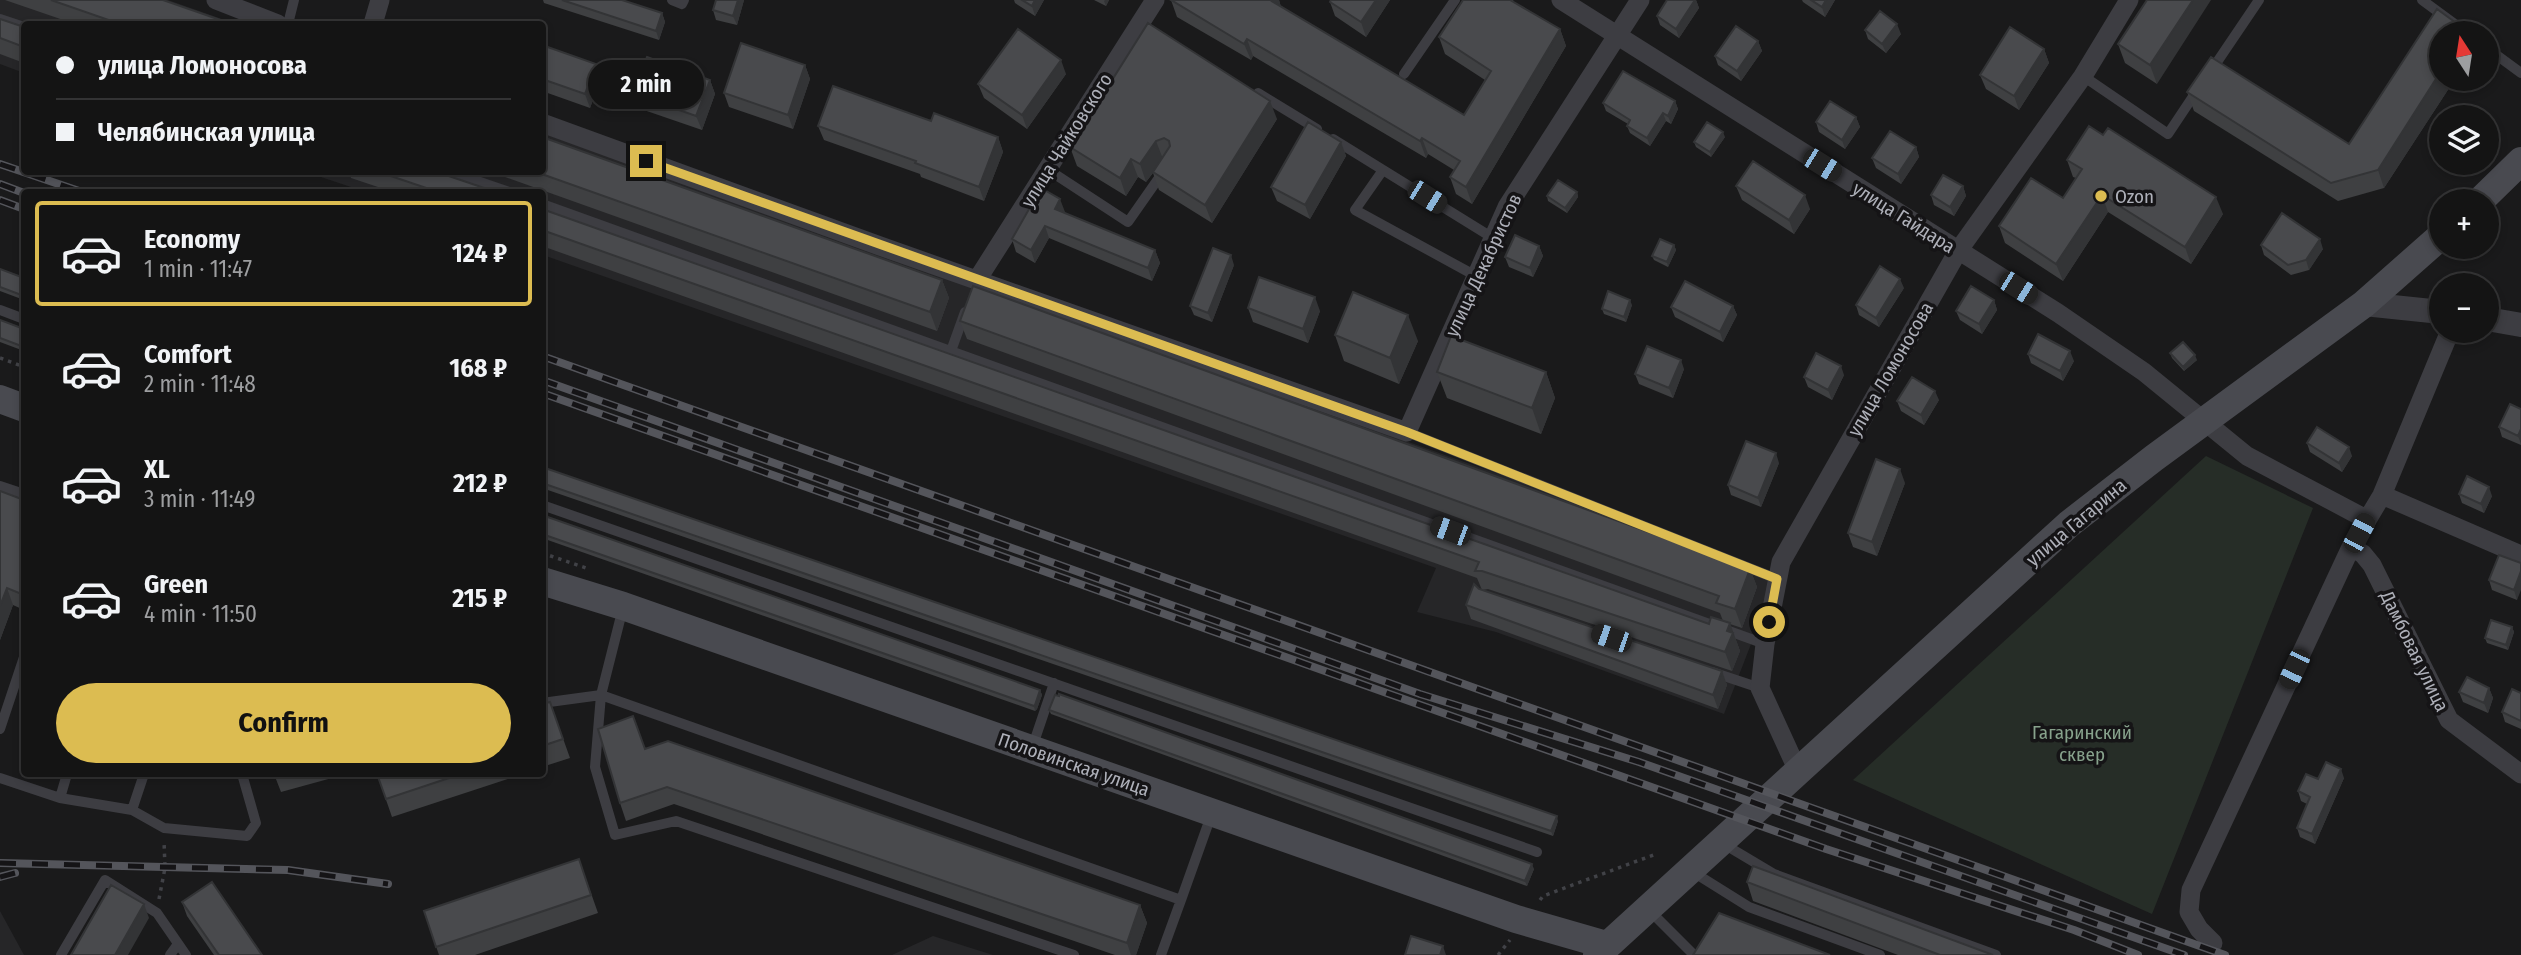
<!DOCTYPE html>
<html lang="en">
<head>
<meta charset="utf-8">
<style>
	body { margin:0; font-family:"Fira Sans Condensed",sans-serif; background:#1d1d1d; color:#f1f3f6; height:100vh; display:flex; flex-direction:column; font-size:26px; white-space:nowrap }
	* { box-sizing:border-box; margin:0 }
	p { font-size:23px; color:#9d9ea0 }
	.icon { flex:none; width:38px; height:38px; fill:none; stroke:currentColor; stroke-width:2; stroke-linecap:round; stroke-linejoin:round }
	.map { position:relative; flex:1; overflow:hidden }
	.side { position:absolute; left:21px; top:189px; width:525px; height:588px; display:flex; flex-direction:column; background:#141414; border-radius:7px; box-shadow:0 4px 10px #0003,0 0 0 2px #333334 }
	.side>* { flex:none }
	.guide { position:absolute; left:21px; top:21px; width:525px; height:154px; border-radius:7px; box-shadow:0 4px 10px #0003,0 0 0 2px #333334; display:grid; align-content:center; height:154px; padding:0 35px; background:#141414 }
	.needle { width:46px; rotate:348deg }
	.fabs { position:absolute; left:2429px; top:21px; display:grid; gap:14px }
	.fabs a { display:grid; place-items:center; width:70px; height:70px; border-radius:50%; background:#141414; box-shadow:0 4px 10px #0003,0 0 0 2px #333334; font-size:35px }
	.end { position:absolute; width:32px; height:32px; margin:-16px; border:9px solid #dcbc51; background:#111; box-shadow:0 0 0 4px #111 }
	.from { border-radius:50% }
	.bubble { position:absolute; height:49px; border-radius:24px; background:#141414; box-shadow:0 4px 10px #0003,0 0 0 2px #333334; font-size:23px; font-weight:700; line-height:49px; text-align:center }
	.car { position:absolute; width:21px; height:42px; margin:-21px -10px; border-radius:9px; box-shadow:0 0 5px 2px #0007; background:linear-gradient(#222 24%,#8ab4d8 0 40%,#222 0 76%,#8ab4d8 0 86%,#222 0) }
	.guide b { display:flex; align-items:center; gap:24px; height:66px; font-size:26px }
	.guide b+b { border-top:2px solid #333334 }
	.guide i { width:18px; height:18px; background:#f1f3f6 }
	ul { padding:12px 0 0; list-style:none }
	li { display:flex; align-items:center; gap:21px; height:105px; margin:0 14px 10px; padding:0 21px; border:4px solid transparent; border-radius:7px }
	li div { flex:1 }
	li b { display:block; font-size:26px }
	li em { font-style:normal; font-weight:700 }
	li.active { border-color:#dcbc51 }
	li>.icon { width:63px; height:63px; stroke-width:1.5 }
	.button { display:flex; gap:14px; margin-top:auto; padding:14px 35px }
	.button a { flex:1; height:80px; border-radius:42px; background:#dcbc51; color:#111; font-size:28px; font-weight:700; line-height:80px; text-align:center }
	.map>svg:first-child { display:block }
</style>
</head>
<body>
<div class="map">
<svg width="2521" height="955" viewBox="0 0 2521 955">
	<rect width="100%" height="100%" fill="#1a1a1b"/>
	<path fill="#262628" d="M0,0H168L236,24H24V73L0,64Z
		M543,133L1778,574L1724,714L1496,632L1417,612L1436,568L543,255L542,192H366L306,172H542Z
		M0,911L24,955H0Z
		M933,936L993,955H892Z"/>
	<path fill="#262d27" d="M2206,456L2313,508L2152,914L1853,780Z"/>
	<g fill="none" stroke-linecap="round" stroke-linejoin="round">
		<path stroke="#414247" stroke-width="3.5" stroke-dasharray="3.5 5" stroke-linecap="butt" d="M0,358L24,367
			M542,553L589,569
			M159,899L165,868L164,841
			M1540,900L1543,896L1656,854
			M1498,955L1510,940"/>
		<path stroke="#3d3d42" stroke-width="10" d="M672,0L682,4L684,0
			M2422,0L2467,33
			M0,19L24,27
			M288,24L294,0
			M2487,48L2521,73
			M2211,71L2259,0
			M1404,74L1455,0
			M2083,76L2168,134L2196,92
			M1258,93L1317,129
			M1333,139L1493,238
			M1047,169L1128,222L1163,172
			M1383,170L1355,210L1476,276
			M451,172L509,192
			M542,204L1765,644
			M0,310L24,319
			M951,351L965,312
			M1407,432L1777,579
			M0,486L24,494
			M542,505L1537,852
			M623,608L601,695L1181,900L1212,813
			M1712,672L1760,688
			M542,703L601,695L595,767L615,835L676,821L1074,955
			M0,729L24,657
			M1032,748L1054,683
			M144,774L132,810L164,828L247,836L256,823L242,774
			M0,778L60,798L132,810
			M60,798L67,774
			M1722,843L1774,874L1996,955
			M1693,872L1749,907L1880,955
			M1650,911L1694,955
			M61,955L105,880L157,913L186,955
			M170,955L178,944
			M1161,955L1181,900"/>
		<path stroke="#3d3d42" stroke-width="19" d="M216,0L278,24
			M1561,0L2058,313L2144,372L2247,456L2366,519
			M373,24L380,0
			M542,123L880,246L1407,432L1507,207L1640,0
			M977,280L1155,0
			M2382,495L2521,555
			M2351,547L2363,554L2372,565L2449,720L2521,774
			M1798,771L1760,688L1765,644L1781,562L1958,251L2083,76L2129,0
			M2213,943L2199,929L2189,912L2191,890L2351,547L2382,495L2450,331"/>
		<path stroke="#3d3d42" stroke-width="24" d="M2364,304L2441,312
			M2487,319L2521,325"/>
		<path stroke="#494a50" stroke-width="28" d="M2480,201L2521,161
			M0,399L24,408
			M542,581L623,606L1516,919L1606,945
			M1597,955L2069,524L2154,458L2364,304L2441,236"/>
		<g stroke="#54555b" stroke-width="8">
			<path id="rail" d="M0,164L82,192
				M0,184L24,193
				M0,200L24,209
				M542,356L2225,955
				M542,380L1420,694L1639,762L2184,955
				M542,393L1826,849L2074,930L2138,955
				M0,863L288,870L388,884
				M0,877L15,873"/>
		</g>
		<use href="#rail" stroke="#151416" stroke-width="5" stroke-dasharray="16" stroke-linecap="butt"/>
	</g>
	<path fill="#3f4042" d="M5,0H163L232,24H75Z
		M543,0H622L662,13L665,22L659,40L544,3Z
		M716,0H744L737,25L716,20L713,10Z
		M1014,0H1044L1035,16L1015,3Z
		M1094,0H1109L1106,6Z
		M1171,0H1279L1281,7L1464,115L1485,80L1445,54L1439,37L1463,0H1513L1514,2L1560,29L1566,46L1472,204L1456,194L1450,177L1454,170L1428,154L1426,158L1253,56L1251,60L1177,17Z
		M1331,0H1390L1366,37L1335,16L1330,2Z
		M1667,0H1696L1699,8L1679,38L1660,25L1657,16Z
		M1802,0H1835L1825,17L1803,2Z
		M2147,0L2157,84L2125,63L2118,44Z
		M2437,9L2467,31V33H2441V79H2455L2384,188L2338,201L2194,111L2187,92L2211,57L2349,144Z
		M0,19L24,27V63L0,54Z
		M1865,30L1901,34L1886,53L1868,39Z
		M1758,41L1762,51L1741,81L1718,65L1715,56Z
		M542,45L601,78L590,108L542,91Z
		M2044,49L2049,63L2019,110L1986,89L1980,75Z
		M805,65L810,79L793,129L729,107L724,93Z
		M1066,74L1027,129L984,98L978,84Z
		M710,80L715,94L702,130L638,108L633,94Z
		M1675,101L1678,109L1671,124L1666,121L1650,146L1630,133L1627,126L1628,124L1606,111L1603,103Z
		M1856,117L1860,127L1845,149L1819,132L1816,122Z
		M1277,119L1212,223L1159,190L1153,173L1146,182L1138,177L1126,196L1077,166L1070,147Z
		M931,121L998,137L1003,152L984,201L921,177L920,174L824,140L818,126Z
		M1725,137L1711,157L1696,147L1694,142Z
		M1341,142L1346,156L1310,219L1277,201L1271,187Z
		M1916,147L1919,157L1901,184L1876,168L1872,158Z
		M2067,160L2223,214L2191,264L2108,212L2063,281L2005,243L1999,226L2063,198L2076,178L2073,177Z
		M349,172H437L496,192H393L351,178Z
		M491,172H542L942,280L949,298L937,331Z
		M1736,186L1810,209L1794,234L1742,200Z
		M1963,186L1966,196L1954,216L1934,205L1931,195Z
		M1577,192L1578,197L1567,213L1548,201L1547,196Z
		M542,209L1709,624L1723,621L1720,613L967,339L960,321L1750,569L1757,587L1742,628L1730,624L1740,651L1732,671L1488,589L1482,590L1477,578L542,246Z
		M1065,212L1064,213L1155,250L1160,263L1152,281L1049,238L1035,263L1016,252L1012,239Z
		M1674,245L1676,250L1668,267L1654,260L1652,256Z
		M2261,245L2323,249L2309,270L2291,275L2264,255Z
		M1539,246L1543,256L1533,277L1509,267L1505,257Z
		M1234,265L1212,322L1194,315L1190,306Z
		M0,269L24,278V300L0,291Z
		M1904,288L1879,327L1859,315L1856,305Z
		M1994,300L1997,310L1982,334L1960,320L1956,311Z
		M1632,305L1626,322L1604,314L1602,309Z
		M1733,306L1737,315L1723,342L1675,317L1671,307Z
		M1248,308L1320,311L1308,343L1253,322Z
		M0,320L24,329V351L0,342Z
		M1335,335L1418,341L1399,384L1344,361Z
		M2170,353L2197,360L2184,371L2172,358Z
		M2028,354L2074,361L2063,381L2031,363Z
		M1684,369L1673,398L1639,384L1635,374Z
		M1437,372H1546L1555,398L1541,434L1447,398Z
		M1844,375L1832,400L1808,387L1804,377Z
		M1939,400L1924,425L1901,411L1897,401Z
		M2521,409V445L2502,437L2499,427Z
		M2307,443L2352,456L2342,472L2310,452Z
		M1779,463L1761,507L1731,495L1728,485Z
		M542,467L1558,821L1553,836L542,488Z
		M1905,483L1877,556L1853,547L1848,533Z
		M0,491L24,500V610L13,605L0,640Z
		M2459,494L2492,496L2484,513L2462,503Z
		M542,515L1040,690L1042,695L1037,709L1035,711L542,538Z
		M2521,563L2517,600L2492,590L2489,580Z
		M1479,589L1722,671L1727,685L1718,709L1471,619L1466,605Z
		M2512,627L2514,632L2508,650L2487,643L2485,638Z
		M2489,688L2493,698L2488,713L2463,702L2459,692Z
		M2521,693V729L2505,722L2502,712Z
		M550,702L570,758L542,767V704Z
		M1049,710L1534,869L1527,886L1051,714Z
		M645,749L1140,905L1147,923L1136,955H1115L674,804L626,821L620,803Z
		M274,774H331L332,778L281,792Z
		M377,774H523L392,817Z
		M2344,778L2315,844L2300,837L2297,828L2307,804L2301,801L2298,791L2318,779Z
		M579,859L598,913L475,955H439L424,911Z
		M1747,882L1993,955H1898L1753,901Z
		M182,902L262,955H214L187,916Z"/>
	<path fill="#333436" d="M738,0H744L737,25L733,16Z
		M1035,0H1044L1035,16L1032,6Z
		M1105,0H1109L1106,6L1104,1Z
		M1270,0H1279L1281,7L1275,17Z
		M1376,0H1390L1366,37L1361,22Z
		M1695,0H1696L1699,8L1679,38L1676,29Z
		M1826,0H1835L1825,17L1822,7Z
		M2193,0H2211L2157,84L2150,65Z
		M662,13L665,22L659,40L656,31Z
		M1897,24L1901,34L1886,53L1882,44Z
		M1560,29L1566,46L1472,204L1466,187Z
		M1247,39L1253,56L1251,60L1244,44Z
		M1758,41L1762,51L1741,81L1737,71Z
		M2044,49L2049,63L2019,110L2014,96Z
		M1061,60L1066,74L1027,129L1022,115Z
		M596,64L601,78L590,108L585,94Z
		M805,65L810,79L793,129L788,115Z
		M2441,71V79H2455L2384,188L2378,170Z
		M710,80L715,94L702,130L696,116Z
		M1270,101L1277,119L1212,223L1205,205Z
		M1675,101L1678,109L1671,124L1668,116Z
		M1663,113L1666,121L1650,146L1647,138Z
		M1856,117L1860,127L1845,149L1842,140Z
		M1723,132L1725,137L1711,157L1710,152Z
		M998,137L1003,152L984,201L979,187Z
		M1422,138L1428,154L1426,158L1420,141Z
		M1156,141L1163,159L1146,182L1140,164Z
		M1341,142L1346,156L1310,219L1305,205Z
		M1916,147L1919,157L1901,184L1898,174Z
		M1131,159L1138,177L1126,196L1120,178Z
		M1963,186L1966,196L1954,216L1950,207Z
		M1577,192L1578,197L1567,213L1565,208Z
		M1805,195L1810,209L1794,234L1789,220Z
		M2102,195L2108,212L2063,281L2056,264Z
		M2216,197L2223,214L2191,264L2185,247Z
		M1060,199L1065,212L1059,222L1055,209Z
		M1045,226L1049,238L1035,263L1031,250Z
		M2320,239L2323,249L2309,270L2306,260Z
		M1674,245L1676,250L1668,267L1667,262Z
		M1539,246L1543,256L1533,277L1530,268Z
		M1155,250L1160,263L1152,281L1148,268Z
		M1231,255L1234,265L1212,322L1208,313Z
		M1900,279L1904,288L1879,327L1876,318Z
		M942,280L949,298L937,331L930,312Z
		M1315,297L1320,311L1308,343L1303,329Z
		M1630,300L1632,305L1626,322L1624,317Z
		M1994,300L1997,310L1982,334L1979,324Z
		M1733,306L1737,315L1723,342L1720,332Z
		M1408,315L1418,341L1399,384L1390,358Z
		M2070,351L2074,361L2063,381L2060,371Z
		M2195,355L2197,360L2184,371L2183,367Z
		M1681,360L1684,369L1673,398L1669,388Z
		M1841,366L1844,375L1832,400L1828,390Z
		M1546,372L1555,398L1541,434L1532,408Z
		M1935,391L1939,400L1924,425L1921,415Z
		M2521,429V444L2518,436Z
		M2349,447L2352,456L2342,472L2339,463Z
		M1776,453L1779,463L1761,507L1758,498Z
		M1900,469L1905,483L1877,556L1872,542Z
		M2489,487L2492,496L2484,513L2481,504Z
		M1750,569L1757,587L1742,628L1735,609Z
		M2521,571V590L2517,600L2514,590Z
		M7,588L13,605L0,640V606Z
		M1730,623L1740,651L1732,671L1725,652L1727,631Z
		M2512,627L2514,632L2508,650L2506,645Z
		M1722,671L1727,685L1718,709L1713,695Z
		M2489,688L2493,698L2488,713L2484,703Z
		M1040,690L1042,695L1037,709L1035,711L1034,706Z
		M2341,769L2344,778L2315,844L2312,834Z
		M1557,816L1558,821L1553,836L1551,831Z
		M1532,864L1534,869L1527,886L1525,881Z
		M144,904L149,918L128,955H115Z
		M1140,905L1147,923L1136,955H1131L1127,943Z
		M1443,946L1446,955H1440Z"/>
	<path fill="#494a4d" stroke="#333436" stroke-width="2" d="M51,0H163L232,24H120Z
		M562,0H622L662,13L656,31Z
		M716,0H738L733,16L713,10Z
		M1022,0H1035L1032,6Z
		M1171,0H1270L1464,115L1491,71L1439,37L1463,0H1510L1560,29L1466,187L1450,177L1460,161L1422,138L1420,141L1247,39L1244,44Z
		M1331,0H1376L1361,22L1330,2Z
		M1667,0H1695L1676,29L1657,16Z
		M1811,0H1826L1822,7Z
		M2147,0H2193L2150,65L2118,44Z
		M2437,9L2467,31L2465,33H2441V71L2378,170L2331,183L2187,92L2211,57L2349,144Z
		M1880,11L1897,24L1882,44L1865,30Z
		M0,19L24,27V47L0,38Z
		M1148,23L1270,101L1205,205L1153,172L1170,146L1169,141L1164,138L1156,141L1140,164L1131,159L1120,178L1070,147Z
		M1736,26L1758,41L1737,71L1715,56Z
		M2010,27L2044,49L2014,96L1980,75Z
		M1018,29L1061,60L1022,115L978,84Z
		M741,43L805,65L788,115L724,93Z
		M542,45L596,64L585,94L542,79Z
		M647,57L710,80L696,116L633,94Z
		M1623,71L1675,101L1668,116L1663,113L1647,138L1627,126L1630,120L1603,103Z
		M833,86L931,121L934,113L998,137L979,187L915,163L916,161L818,126Z
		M1830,101L1856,117L1842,140L1816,122Z
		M1308,122L1341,142L1305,205L1271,187Z
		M1707,122L1723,132L1710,152L1694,142Z
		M2089,126L2103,135L2108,128L2216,197L2185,247L2102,195L2056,264L1999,226L2031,178L2063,198L2082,169L2067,160Z
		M1890,131L1916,147L1898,174L1872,158Z
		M542,137L942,280L930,312L536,172H542Z
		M1753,161L1805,195L1789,220L1736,186Z
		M379,172H437L496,192H438Z
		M1943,175L1963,186L1950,207L1931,195Z
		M1558,180L1577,192L1565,208L1547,196Z
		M1041,188L1060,199L1055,209L1155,250L1148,268L1045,226L1031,250L1012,239Z
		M542,209L1709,624L1711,617L1730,623L1727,631L1733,633L1725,652L1482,571H1475L1479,562L542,230Z
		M2282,213L2320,239L2306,260L2288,265L2261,245Z
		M1515,235L1539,246L1530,268L1505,257Z
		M1660,239L1674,245L1667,262L1652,256Z
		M1213,248L1231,255L1208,313L1190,306Z
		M1880,266L1900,279L1876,318L1856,305Z
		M0,269L24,278V296L0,287Z
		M1259,277L1315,297L1303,329L1248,308Z
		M1685,281L1733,306L1720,332L1671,307Z
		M973,286L1750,569L1735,609L1716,603L1719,596L960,321Z
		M1971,286L1994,300L1979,324L1956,311Z
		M1608,291L1630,300L1624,317L1602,309Z
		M1353,292L1408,315L1390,358L1335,335Z
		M0,320L24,329V347L0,338Z
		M2038,334L2070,351L2060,371L2028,354Z
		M1451,336L1546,372L1532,408L1437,372Z
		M2183,342L2195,355L2183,367L2170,353Z
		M1647,346L1681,360L1669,388L1635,374Z
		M1816,353L1841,366L1828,390L1804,377Z
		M1912,377L1935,391L1921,415L1897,401Z
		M2510,404L2521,409V429L2518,436L2499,427Z
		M2317,427L2349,447L2339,463L2307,443Z
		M1746,441L1776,453L1758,498L1728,485Z
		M1876,459L1900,469L1872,542L1848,533Z
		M542,467L1557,816L1551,831L542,483Z
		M2467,476L2489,487L2481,504L2459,494Z
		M0,491L24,500V595L7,588L0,606Z
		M542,515L1040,690L1035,705L1034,706L542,534Z
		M2499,555L2521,563V571L2514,590L2489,580Z
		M1474,584L1479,589L1722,671L1713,695L1466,605Z
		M2491,620L2512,627L2506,645L2485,638Z
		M2467,677L2489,688L2484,703L2459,692Z
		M2512,689L2521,693V721L2502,712Z
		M1059,694L1532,864L1525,881L1049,710L1055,695L1059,696Z
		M550,702L563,739L542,746V704Z
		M633,716L645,749L668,741L1140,905L1127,943L667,787L620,803L598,729Z
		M2326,762L2341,769L2312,834L2297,828L2310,797L2298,791L2306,774L2318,779Z
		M377,774H461L386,799Z
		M579,859L591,895L436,947L424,911Z
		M1753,866L1993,955H1940L1747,882Z
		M212,882L262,955H219L182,902Z
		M111,885L144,904L115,955H71Z
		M1719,913L1830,955H1693Z
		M1411,936L1443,946L1440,955H1405Z"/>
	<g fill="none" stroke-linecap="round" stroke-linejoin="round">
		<path stroke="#dcbc51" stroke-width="9" d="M646,161L1407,432L1777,579L1769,622"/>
	</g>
	<circle fill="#dcbc51" stroke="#151416" stroke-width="2.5" cx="2101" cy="196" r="7"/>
	<g text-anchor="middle" stroke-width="7" stroke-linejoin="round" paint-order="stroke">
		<g font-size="19" fill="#aeb0b9" stroke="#151416">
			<text transform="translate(1066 140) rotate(-58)" y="7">улица Чайковского</text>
			<text transform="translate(1904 217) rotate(32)" y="7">улица Гайдара</text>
			<text transform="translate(1483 265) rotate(-65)" y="7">улица Декабристов</text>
			<text transform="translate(1890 369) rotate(-60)" y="7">улица Ломоносова</text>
			<text transform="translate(2076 522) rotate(-40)" y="7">улица Гагарина</text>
			<text transform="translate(2415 651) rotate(64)" y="7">Дамбовая улица</text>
			<text transform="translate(1074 764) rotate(19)" y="7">Половинская улица</text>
		</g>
		<g font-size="19" fill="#aeb0b9" stroke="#151416" text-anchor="start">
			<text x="2115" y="203">Ozon</text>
		</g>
		<g font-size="19" fill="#87a28c" stroke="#151416">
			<text x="2082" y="739">Гагаринский<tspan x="2082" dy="22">сквер</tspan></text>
		</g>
	</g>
</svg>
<div class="fabs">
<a><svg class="needle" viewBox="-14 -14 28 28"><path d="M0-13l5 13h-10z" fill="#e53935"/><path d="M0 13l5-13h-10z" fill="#9d9ea0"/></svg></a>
<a><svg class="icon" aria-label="layers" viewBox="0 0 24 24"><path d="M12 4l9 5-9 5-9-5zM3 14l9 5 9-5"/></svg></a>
<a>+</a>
<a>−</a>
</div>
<i class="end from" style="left:1769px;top:622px"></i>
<i class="end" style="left:646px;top:161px"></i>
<div class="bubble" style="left:588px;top:60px;width:116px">2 min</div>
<i class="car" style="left:1822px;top:165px;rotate:122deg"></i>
<i class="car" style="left:1427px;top:197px;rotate:122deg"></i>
<i class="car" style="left:2018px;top:288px;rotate:122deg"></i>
<i class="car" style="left:1450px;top:531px;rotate:290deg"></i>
<i class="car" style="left:2359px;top:533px;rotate:28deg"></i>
<i class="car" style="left:1611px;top:638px;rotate:289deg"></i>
<i class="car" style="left:2294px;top:669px;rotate:205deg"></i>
<div class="guide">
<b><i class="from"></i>улица Ломоносова</b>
<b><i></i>Челябинская улица</b>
</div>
<section class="side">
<ul>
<li class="active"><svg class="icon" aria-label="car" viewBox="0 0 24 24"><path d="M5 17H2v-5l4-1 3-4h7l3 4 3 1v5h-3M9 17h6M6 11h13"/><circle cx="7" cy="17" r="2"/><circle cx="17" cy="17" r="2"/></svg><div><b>Economy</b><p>1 min · 11:47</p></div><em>124 ₽</em></li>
<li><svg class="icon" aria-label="car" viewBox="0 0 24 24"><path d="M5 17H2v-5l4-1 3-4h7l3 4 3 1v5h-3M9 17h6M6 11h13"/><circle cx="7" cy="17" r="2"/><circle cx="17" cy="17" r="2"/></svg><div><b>Comfort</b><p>2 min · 11:48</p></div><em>168 ₽</em></li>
<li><svg class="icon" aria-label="car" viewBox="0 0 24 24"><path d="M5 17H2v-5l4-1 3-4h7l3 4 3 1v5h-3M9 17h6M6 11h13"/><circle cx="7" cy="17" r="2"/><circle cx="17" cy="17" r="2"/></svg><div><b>XL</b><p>3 min · 11:49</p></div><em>212 ₽</em></li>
<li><svg class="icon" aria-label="car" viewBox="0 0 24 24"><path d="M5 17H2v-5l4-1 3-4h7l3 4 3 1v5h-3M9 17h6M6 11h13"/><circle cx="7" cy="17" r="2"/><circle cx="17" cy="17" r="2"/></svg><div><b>Green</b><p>4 min · 11:50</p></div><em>215 ₽</em></li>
</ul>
<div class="button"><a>Confirm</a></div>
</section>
</div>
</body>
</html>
